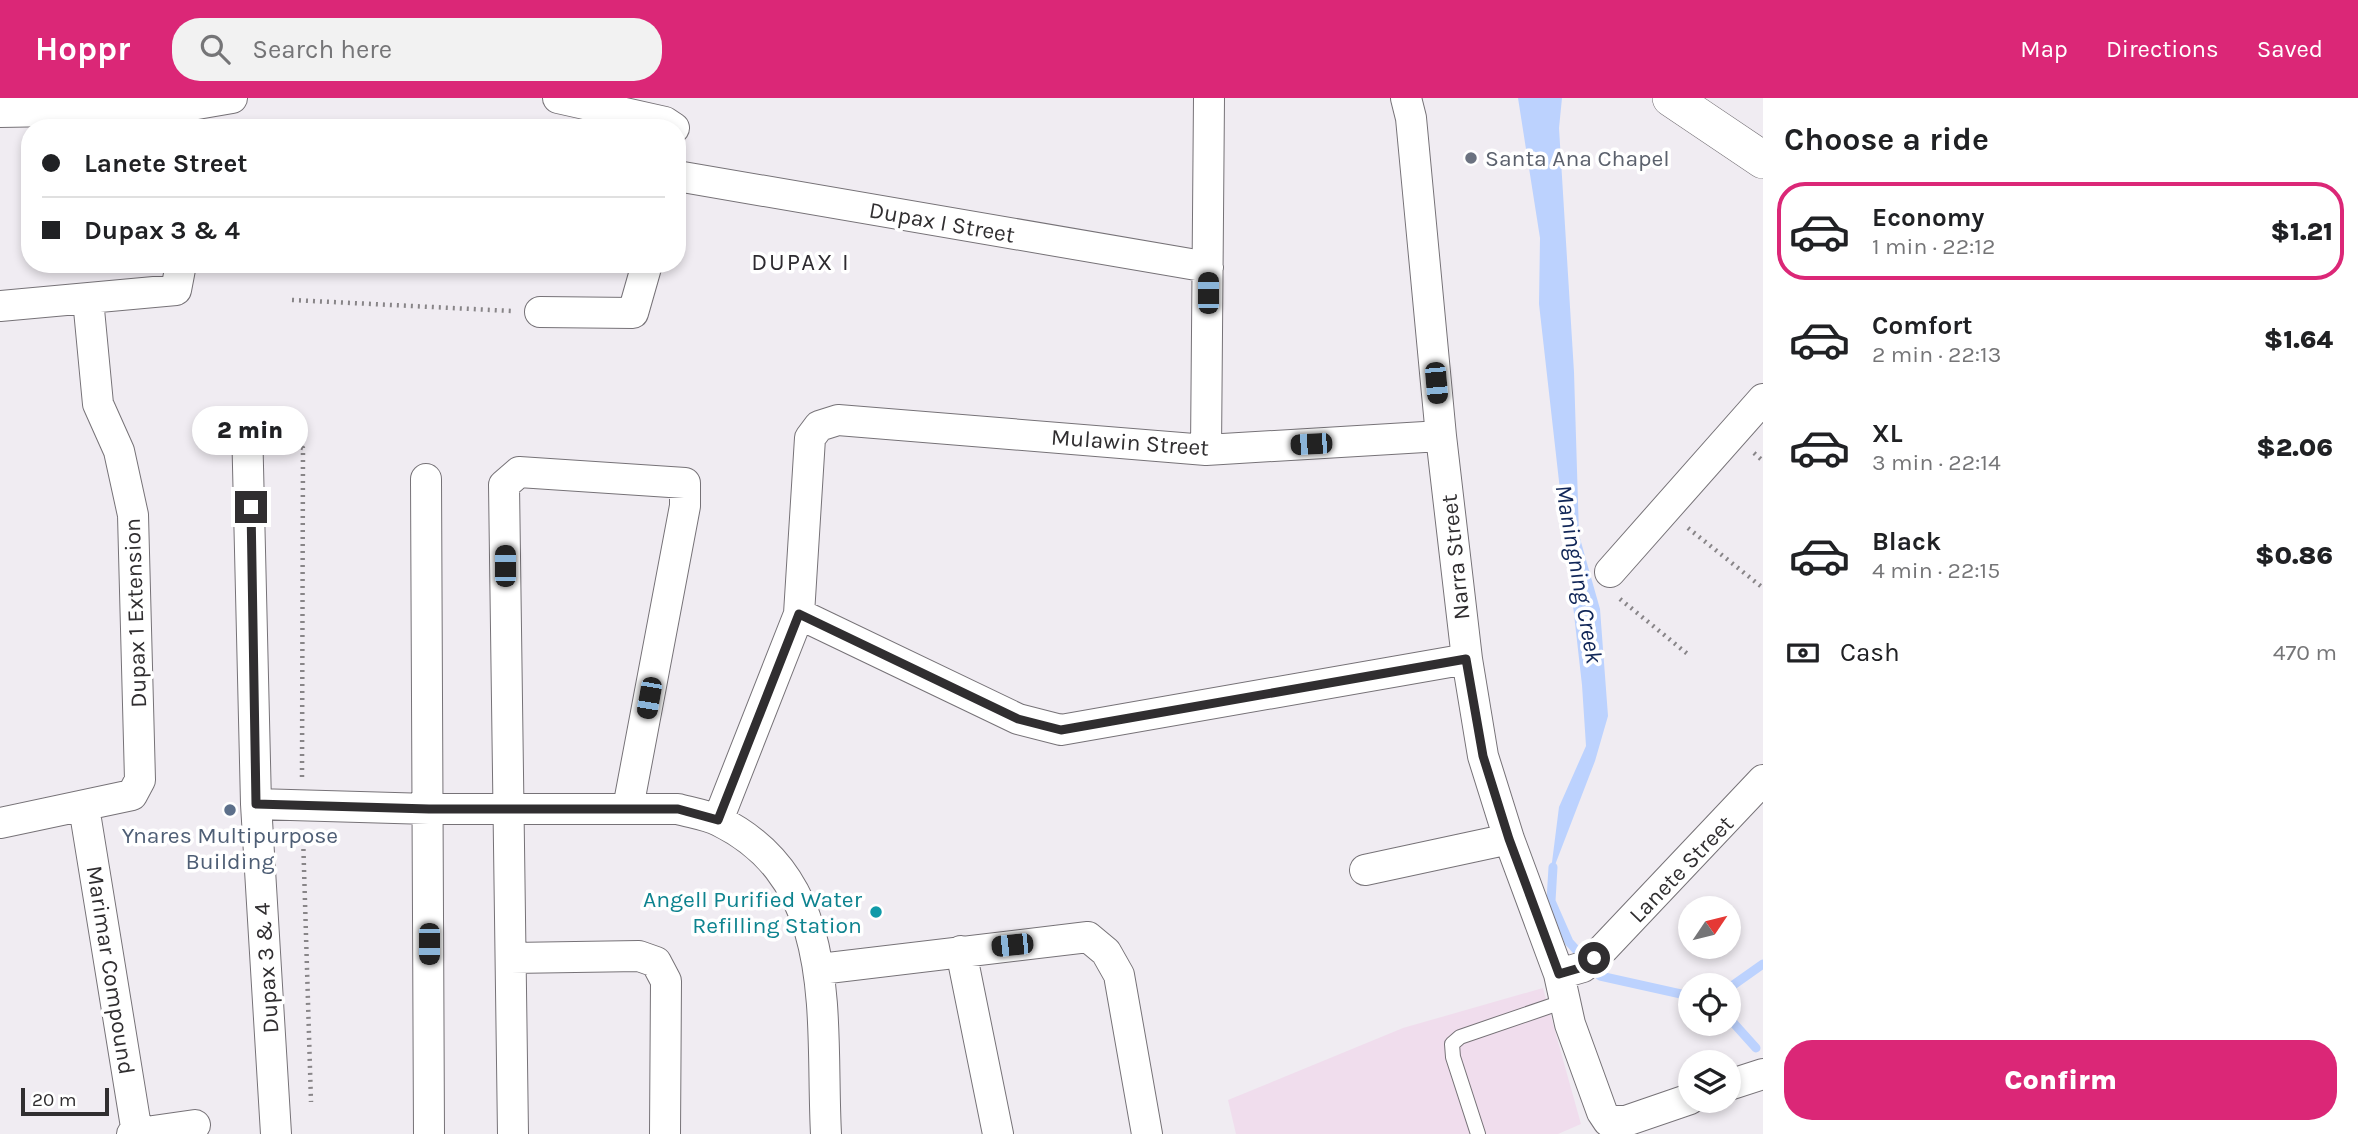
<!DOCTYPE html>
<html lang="en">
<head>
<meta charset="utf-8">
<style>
	body { margin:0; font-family:Karla,sans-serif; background:#f2f2f2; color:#202124; height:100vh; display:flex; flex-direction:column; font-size:26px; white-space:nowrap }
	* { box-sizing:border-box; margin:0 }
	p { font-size:23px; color:#757577 }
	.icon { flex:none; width:38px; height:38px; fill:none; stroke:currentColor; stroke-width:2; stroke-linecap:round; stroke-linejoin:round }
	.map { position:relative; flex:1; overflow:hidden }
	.side { display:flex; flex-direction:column; background:#fff; width:595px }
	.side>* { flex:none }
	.guide { position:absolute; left:21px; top:21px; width:665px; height:154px; border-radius:28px; box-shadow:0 4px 10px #0003; display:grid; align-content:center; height:154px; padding:0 21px; background:#fff }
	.needle { width:46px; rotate:55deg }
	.controls { position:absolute; left:1678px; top:798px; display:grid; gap:14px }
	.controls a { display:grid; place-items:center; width:63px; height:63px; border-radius:50%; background:#fff; box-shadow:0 4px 10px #0003; font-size:35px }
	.scale { position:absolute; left:21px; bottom:18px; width:88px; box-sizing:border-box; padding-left:7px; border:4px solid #302e30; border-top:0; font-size:19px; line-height:24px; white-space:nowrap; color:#302e30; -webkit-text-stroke:5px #fff; paint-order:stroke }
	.end { position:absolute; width:32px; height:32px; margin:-16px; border:9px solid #302e30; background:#fff; box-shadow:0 0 0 4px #fff }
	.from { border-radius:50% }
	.bubble { position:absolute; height:49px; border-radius:24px; background:#fff; box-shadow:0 4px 10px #0003; font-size:23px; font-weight:800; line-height:49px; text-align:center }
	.car { position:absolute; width:21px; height:42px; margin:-21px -10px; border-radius:9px; box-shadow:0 0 5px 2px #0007; background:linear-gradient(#222 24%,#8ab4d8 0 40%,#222 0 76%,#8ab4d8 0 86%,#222 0) }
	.guide b { display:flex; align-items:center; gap:24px; height:66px; font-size:26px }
	.guide b+b { border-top:2px solid #e0e0e0 }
	.guide i { width:18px; height:18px; background:#202124 }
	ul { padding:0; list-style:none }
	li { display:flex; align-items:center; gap:21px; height:98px; margin:0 14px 10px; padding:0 7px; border:4px solid transparent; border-radius:28px }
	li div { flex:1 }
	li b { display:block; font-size:26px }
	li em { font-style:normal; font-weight:800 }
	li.on { border-color:#db2777 }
	li>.icon { width:63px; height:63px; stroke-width:1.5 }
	h2 { padding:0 21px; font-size:32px; line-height:84px }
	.pay { display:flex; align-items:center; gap:18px; height:77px; padding:0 21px; font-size:26px }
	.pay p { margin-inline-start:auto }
	.button { display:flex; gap:14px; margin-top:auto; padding:14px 21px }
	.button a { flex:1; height:80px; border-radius:28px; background:#db2777; color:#fff; font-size:28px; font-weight:800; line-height:80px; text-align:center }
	header { display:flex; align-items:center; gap:42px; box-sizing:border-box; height:98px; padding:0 35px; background:#db2777; color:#fff }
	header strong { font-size:33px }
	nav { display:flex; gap:38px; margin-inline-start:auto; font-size:24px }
	.search { width:490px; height:63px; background:#f2f2f2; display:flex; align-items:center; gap:18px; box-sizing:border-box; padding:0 24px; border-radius:28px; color:#757577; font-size:26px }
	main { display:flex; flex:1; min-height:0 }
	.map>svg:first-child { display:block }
</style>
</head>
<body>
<header>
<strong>Hoppr</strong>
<div class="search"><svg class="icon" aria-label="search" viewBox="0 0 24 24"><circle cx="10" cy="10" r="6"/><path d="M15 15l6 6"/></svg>Search here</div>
<nav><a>Map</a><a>Directions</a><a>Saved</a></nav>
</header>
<main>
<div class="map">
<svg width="1763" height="1036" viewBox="0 0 1763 1036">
	<rect width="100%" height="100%" fill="#f0ecf2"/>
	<path fill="#f0dded" d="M1543,890L1581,1026L1558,1036H1236L1228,1002L1403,930Z"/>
	<path fill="#bcd2fe" d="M1518,0H1562L1559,30L1574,274L1579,437L1600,511L1608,618L1595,663L1550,780L1559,709L1586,648L1582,587L1539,206L1540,140Z"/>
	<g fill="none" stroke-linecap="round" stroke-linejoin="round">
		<path stroke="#bcd2fe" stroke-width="9" d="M1553,769L1551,803L1569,844L1600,878L1690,898
			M1729,890L1763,866
			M1729,920L1756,950"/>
		<g stroke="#767277" stroke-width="16">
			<path id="service" d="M1478,1036L1453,959L1452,946L1460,939L1565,903"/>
		</g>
		<g stroke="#767277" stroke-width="32">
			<path id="minor" d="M558,0L665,24L674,30
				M1406,0L1411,20L1441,338L1467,561L1483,658L1509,741L1559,876L1570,926L1602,1014L1608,1023H1626L1690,1001
				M0,14L168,11L232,0
				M677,78L1208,169
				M0,208L176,192L181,166
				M540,214L633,215L647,166
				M247,326L256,706L276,1036
				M1206,352L1209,0
				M426,381L429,1036
				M1610,474L1763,301
				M799,516L1018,621L1061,632L1467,561
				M256,706L429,711H678C692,715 707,717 719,723C841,783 820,922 826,1036
				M84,709L137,1035
				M718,722L799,516L810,340L819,328L838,322L1206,352L1441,338
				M0,725L132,697L140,682L133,417L119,353L98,306L88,201
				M1365,772L1509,741
				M961,853L998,1036
				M511,860L639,858L656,864L666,883L665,1036
				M820,871L1088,839L1106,854L1119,877L1147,1036
				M1559,876L1583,869L1604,850L1763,682
				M1729,987L1763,976
				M132,1036L195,1027
				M513,1036L504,387L519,374L685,385V408L628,710"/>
		</g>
		<g stroke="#767277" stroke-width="38">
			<path id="tertiary" d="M1671,0L1763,62"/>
		</g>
		<path stroke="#888588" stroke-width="4.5" stroke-dasharray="2 5" stroke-linecap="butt" d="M292,202L512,213
			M275,352L287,346L303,350L302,679
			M1754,355L1763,363
			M1688,430L1763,490
			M1620,501L1690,558
			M303,737L311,1004"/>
		<use href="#service" stroke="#fff" stroke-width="14"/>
		<use href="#minor" stroke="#fff" stroke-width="30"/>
		<use href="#tertiary" stroke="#fff" stroke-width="37"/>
	</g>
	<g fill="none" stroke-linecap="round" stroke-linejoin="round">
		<path stroke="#302e30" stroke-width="9" d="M251,409L256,706L429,711H678L718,722L799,516L1018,621L1061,632L1466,561L1483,658L1509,741L1559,876L1583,869L1594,860"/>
	</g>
	<circle fill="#6b7280" stroke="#fff" stroke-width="2.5" cx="1471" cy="60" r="7"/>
	<circle fill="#5c6f8a" stroke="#fff" stroke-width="2.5" cx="230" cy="712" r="7"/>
	<circle fill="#0f9aa8" stroke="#fff" stroke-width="2.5" cx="876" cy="814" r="7"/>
	<g text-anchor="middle" stroke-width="7" stroke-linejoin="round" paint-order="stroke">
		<g font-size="23" fill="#5b616d" stroke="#fff" text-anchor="start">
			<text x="1485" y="68">Santa Ana Chapel</text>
		</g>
		<g font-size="23" fill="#302e30" stroke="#fff">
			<text transform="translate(942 124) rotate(10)" y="8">Dupax I Street</text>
			<text transform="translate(1130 344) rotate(4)" y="8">Mulawin Street</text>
			<text transform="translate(1455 459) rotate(-96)" y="8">Narra Street</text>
			<text transform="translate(135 515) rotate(-92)" y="8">Dupax 1 Extension</text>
			<text transform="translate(1681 771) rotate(-46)" y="8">Lanete Street</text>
			<text transform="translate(266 870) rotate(-94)" y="8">Dupax 3 &amp; 4</text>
			<text transform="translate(111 872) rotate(81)" y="8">Marimar Compound</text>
		</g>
		<g font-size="23" fill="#4e5e75" stroke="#fff">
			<text x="230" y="745">Ynares Multipurpose<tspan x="230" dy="26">Building</tspan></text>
		</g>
		<g font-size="23" fill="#0d838f" stroke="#fff" text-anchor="end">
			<text x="862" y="809">Angell Purified Water<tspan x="862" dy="26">Refilling Station</tspan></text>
		</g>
		<g font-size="24" letter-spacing="2" fill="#2e2b30" stroke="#fff">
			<text x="801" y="172">DUPAX I</text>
		</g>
		<g font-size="24" font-style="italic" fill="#102658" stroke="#fff">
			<text transform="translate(1579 476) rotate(80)" y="8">Maningning Creek</text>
		</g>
	</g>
</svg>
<div class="controls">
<a><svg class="needle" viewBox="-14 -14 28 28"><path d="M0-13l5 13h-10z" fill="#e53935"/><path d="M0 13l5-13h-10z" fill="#757577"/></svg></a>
<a><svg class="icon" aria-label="locate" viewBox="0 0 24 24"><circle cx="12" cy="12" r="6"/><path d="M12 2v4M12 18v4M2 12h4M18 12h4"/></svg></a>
<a><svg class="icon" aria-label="layers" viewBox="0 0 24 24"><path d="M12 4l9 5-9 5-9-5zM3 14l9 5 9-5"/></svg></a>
</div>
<div class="scale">20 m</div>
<i class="end from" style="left:1594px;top:860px"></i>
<i class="end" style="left:251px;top:409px"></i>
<div class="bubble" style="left:192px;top:308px;width:116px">2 min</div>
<i class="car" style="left:1208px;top:195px;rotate:0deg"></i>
<i class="car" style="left:1436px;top:285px;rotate:175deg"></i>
<i class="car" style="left:1311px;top:346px;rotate:267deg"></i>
<i class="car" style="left:505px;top:468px;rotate:0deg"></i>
<i class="car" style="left:649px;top:600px;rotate:190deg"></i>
<i class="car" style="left:429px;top:846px;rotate:180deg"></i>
<i class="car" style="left:1012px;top:847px;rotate:264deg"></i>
<div class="guide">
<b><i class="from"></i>Lanete Street</b>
<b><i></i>Dupax 3 &amp; 4</b>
</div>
</div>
<section class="side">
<h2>Choose a ride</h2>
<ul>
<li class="on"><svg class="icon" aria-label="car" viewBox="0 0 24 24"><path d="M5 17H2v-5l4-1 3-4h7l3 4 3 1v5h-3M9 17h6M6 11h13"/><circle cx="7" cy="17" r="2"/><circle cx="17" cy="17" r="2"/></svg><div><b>Economy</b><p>1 min · 22:12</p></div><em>$1.21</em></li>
<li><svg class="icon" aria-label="car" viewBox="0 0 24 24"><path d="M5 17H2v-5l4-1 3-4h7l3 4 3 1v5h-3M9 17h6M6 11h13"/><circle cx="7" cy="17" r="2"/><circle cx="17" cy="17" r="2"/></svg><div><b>Comfort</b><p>2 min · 22:13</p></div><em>$1.64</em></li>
<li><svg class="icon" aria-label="car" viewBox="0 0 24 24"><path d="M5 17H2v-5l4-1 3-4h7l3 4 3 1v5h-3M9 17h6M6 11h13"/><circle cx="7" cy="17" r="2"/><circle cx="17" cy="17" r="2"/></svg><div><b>XL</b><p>3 min · 22:14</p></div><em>$2.06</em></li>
<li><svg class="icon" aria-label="car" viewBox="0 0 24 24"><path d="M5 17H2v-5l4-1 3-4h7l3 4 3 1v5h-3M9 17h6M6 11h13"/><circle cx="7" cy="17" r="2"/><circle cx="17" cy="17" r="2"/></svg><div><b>Black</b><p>4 min · 22:15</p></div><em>$0.86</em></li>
</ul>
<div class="pay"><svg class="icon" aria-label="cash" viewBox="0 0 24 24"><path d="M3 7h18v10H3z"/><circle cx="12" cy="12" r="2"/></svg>Cash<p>470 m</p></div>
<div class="button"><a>Confirm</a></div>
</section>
</main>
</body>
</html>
